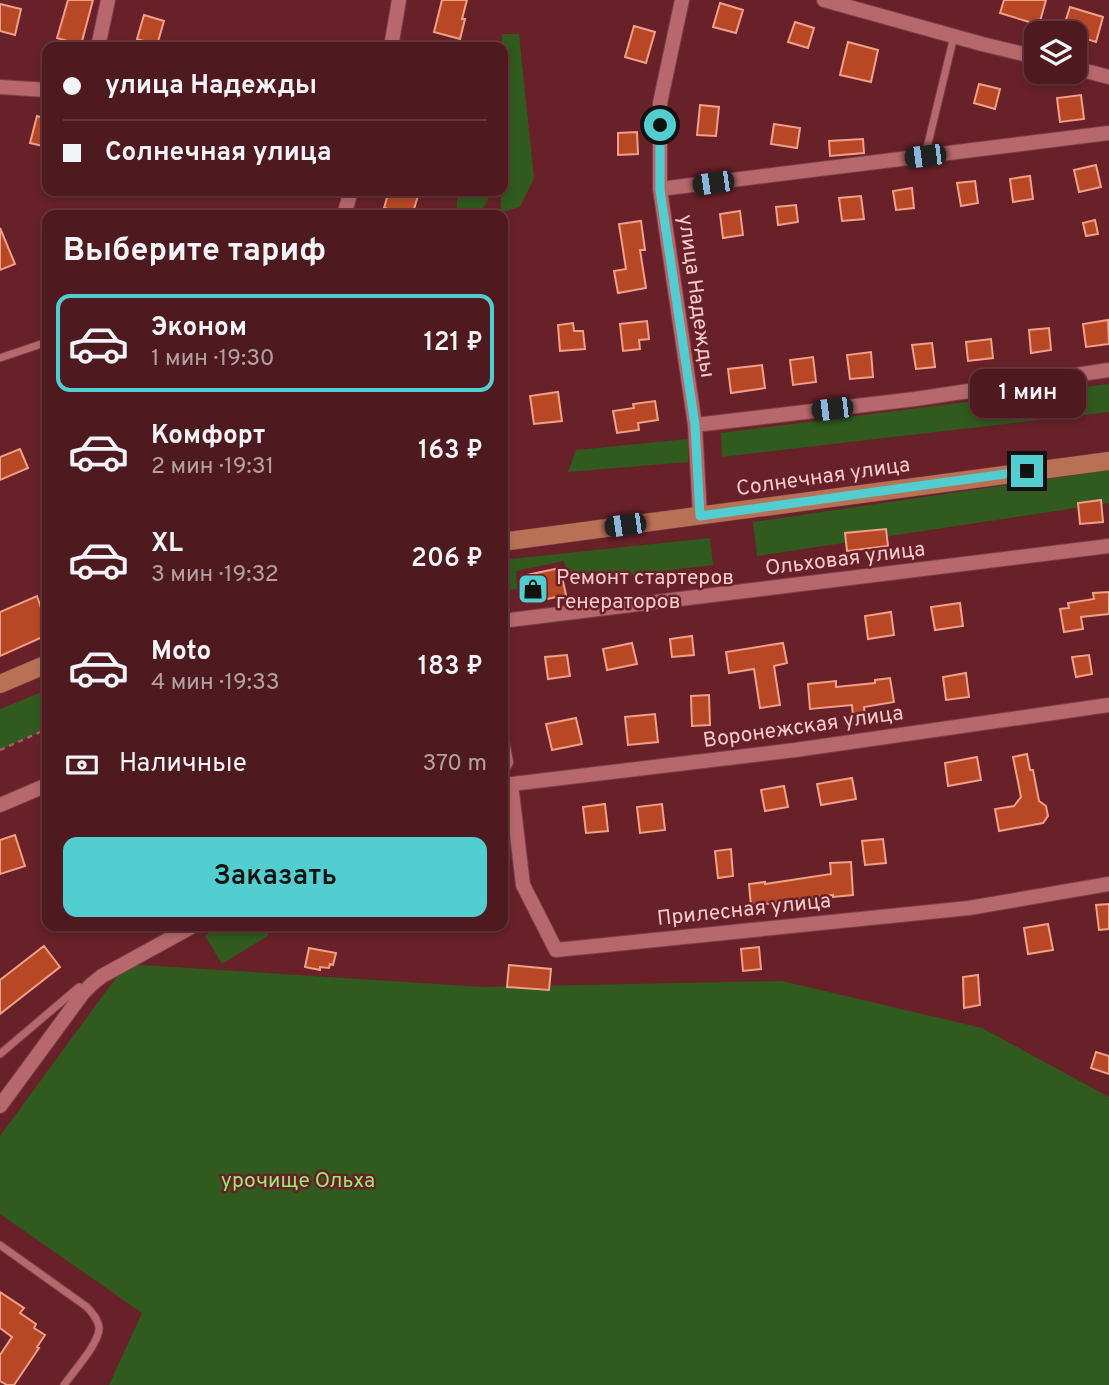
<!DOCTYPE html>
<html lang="ru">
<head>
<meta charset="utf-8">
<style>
	body { margin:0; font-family:Overpass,sans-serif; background:#58262c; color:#f1f3f6; height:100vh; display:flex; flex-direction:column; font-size:26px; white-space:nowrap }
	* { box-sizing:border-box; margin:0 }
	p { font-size:23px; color:#b3a0a4 }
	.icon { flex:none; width:38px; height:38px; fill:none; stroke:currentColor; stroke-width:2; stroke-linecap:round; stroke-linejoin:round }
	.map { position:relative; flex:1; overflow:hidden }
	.side { position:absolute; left:42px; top:210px; width:466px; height:721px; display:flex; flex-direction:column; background:#4e191f; border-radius:14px; box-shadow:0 4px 10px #0003,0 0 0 2px #65383d }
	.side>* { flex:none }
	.top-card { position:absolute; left:42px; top:42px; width:466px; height:154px; border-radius:14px; box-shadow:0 4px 10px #0003,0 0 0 2px #65383d; display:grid; align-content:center; height:154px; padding:0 21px; background:#4e191f }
	.tools { position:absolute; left:1024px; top:21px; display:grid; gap:14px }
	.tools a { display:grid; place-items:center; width:63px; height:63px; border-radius:14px; background:#4e191f; box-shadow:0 4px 10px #0003,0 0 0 2px #65383d; font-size:35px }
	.end { position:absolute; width:32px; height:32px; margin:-16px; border:9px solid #52cdd0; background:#111; box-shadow:0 0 0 4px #111 }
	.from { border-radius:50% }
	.bubble { position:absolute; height:49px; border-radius:14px; background:#4e191f; box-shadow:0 4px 10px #0003,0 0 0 2px #65383d; font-size:23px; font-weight:600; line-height:49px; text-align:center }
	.car { position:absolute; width:21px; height:42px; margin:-21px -10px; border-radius:9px; box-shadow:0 0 5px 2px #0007; background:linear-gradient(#222 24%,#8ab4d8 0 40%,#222 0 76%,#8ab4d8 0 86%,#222 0) }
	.top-card b { display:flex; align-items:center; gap:24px; height:66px; font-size:26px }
	.top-card b+b { border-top:2px solid #65383d }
	.top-card i { width:18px; height:18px; background:#f1f3f6 }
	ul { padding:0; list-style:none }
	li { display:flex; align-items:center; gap:21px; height:98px; margin:0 14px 10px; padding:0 7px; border:4px solid transparent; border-radius:14px }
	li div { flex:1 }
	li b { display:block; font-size:26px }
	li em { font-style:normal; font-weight:600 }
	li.current { border-color:#52cdd0 }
	li>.icon { width:63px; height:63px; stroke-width:1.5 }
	h2 { padding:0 21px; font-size:32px; line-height:84px }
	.pay { display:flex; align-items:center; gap:18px; height:77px; padding:0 21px; font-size:26px }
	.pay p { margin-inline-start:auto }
	.button { display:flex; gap:14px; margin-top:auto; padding:14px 21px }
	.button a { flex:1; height:80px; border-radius:14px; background:#52cdd0; color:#111; font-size:28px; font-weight:600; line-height:80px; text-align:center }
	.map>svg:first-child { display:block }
</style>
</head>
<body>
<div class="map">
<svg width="1109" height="1385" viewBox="0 0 1109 1385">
	<rect width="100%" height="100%" fill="#682129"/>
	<path fill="#305a1e" d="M502,34H519L534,178L520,207L501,212V191H502Z
		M457,191H487L488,200L479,215H457Z
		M1109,384V412L722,457L721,433Z
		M688,439V462L568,472L576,450Z
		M1109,470V503L757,556L753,522Z
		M710,538L713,565L570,582L564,561L516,571L517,589L502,591V560Z
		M47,690V729L0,750V709Z
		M221,926H264L269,935L222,964L205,936Z
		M126,964L484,987L782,981L982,1028L1109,1097V1385H109L142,1313L0,1214V1136Z"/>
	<path fill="#b84825" stroke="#f0a088" stroke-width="2" d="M68,0H93L81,45L57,38Z
		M442,0H467L462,19H465L460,39L434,32Z
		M1004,0H1046L1039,25L1000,13Z
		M720,3L743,10L736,33L713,27Z
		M0,4L21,9L15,35L0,31Z
		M1070,7L1103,17L1096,42L1074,35V33L1062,32Z
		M144,15L164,21L157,45L137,39Z
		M795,22L814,28L808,48L788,42Z
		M634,26L655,32L646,63L625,57Z
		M848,42L878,50L871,82L840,75Z
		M979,84L1000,89L995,109L974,103Z
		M1081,95L1084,119L1060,122L1057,98Z
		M700,105L719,107L716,136L697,135Z
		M37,116L47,119V147L30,143Z
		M774,124L800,128L797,148L771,144Z
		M637,132L638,154L618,155V133Z
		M863,139L864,153L830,156L829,141Z
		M1096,165L1101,187L1079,192L1074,170Z
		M1030,176L1033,199L1013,202L1010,179Z
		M975,181L978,203L961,206L957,183Z
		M912,188L914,208L896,210L893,191Z
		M389,191H412L419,193L412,215L384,208Z
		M861,196L864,219L842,221L839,198Z
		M796,205L798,222L778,225L776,207Z
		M740,211L743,235L723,238L720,214Z
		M1095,220L1098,234L1086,236L1083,223Z
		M641,221L645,250H640L646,288L618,293L614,271L626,269L619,224Z
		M0,228L15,264L0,270Z
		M1108,320L1109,344L1086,347L1083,324Z
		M647,321L649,339L639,340L640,349L623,351L620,324Z
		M573,323L574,331H583L585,349L560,351L558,325Z
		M1049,328L1051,350L1031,353L1029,330Z
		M991,339L993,358L968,361L966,342Z
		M932,343L935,367L916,369L912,345Z
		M871,352L873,377L850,379L847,355Z
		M813,357L816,382L793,385L790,360Z
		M762,365L765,388L731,393L728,369Z
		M558,392L562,421L534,424L530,396Z
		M655,401L658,420L638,423L639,430L617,433L613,411L634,408L633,404Z
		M20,449L28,468L0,480V457Z
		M1101,500L1103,522L1080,524L1078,503Z
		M886,529L888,546L847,551L845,533Z
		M560,568L566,595L528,603L522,576Z
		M1109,592V614L1081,617L1083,629L1064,632L1060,609L1069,608L1068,603L1094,599L1093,593Z
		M37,596L47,625V635L0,656V612Z
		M960,603L963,626L935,630L931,607Z
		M891,612L894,635L868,639L865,616Z
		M692,636L694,655L672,657L670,639Z
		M632,643L637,664L607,670L603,649Z
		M783,643L787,663L774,666L780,705L760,708L754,669L729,673L726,652Z
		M567,655L570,676L548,679L545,657Z
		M1089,655L1092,674L1076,677L1072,657Z
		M966,673L969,697L946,700L943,677Z
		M890,678L894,702L864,707L865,716L853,717L852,705L810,709L808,684L836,681V687L875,683V680Z
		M709,695L710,725L692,726L691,696Z
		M655,714L658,742L628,745L625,717Z
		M576,718L582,744L552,750L546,724Z
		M1027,754L1030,770H1033L1039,801L1046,806L1048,816L1043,823L999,831L995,809L1014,806L1021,797L1013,757Z
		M977,757L981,780L948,786L945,763Z
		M852,778L856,799L821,805L817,784Z
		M784,786L788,807L765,811L761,790Z
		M605,804L608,831L586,833L583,807Z
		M662,804L665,830L640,833L637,807Z
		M15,835L25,866L0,874V840Z
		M883,839L886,863L865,865L862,841Z
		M731,849L733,876L718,878L715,851Z
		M851,862L853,895L833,897V895L751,906L749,884L765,882V884L831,874L830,863Z
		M1109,904V929L1099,930L1096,905Z
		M1048,924L1053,950L1028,954L1024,928Z
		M44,946L60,967L0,1014V980Z
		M759,947L761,969L743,971L741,949Z
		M309,948L336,953L333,965L330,964L329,968L320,967V970L305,967Z
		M509,965L551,969L549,990L507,987Z
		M978,975L980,1005L964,1008L963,977Z
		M1096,1052L1109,1056V1074L1091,1068Z
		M0,1292L24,1308L20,1313L36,1324L34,1328L45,1335L37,1347L39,1348L14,1385H7L0,1381V1355L12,1337L0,1328Z"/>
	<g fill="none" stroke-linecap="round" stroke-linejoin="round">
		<g stroke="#7e3e49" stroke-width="9">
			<path id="lane" d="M925,156L954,36
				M0,358L47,342
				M0,1054L79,987
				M0,1245L87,1307C92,1313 98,1319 99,1327C101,1341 73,1372 64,1385"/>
		</g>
		<g stroke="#7e3e49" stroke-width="16">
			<path id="street" d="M682,0L660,103V189L695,425L700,516
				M824,0L982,44L1036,57
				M98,47L108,0
				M391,47L399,0
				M1074,68L1109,77
				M0,87L47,90
				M660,189L1109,133
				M344,215L351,191
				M695,425L915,399L1109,370
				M502,621L1109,546
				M502,741L506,762L502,769
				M511,784L523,885L556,950L969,908L1109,884
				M504,785L795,750L1109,705
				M0,805L47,785
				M0,1106L83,993L92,984L102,976L193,926"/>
		</g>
		<g stroke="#7e3e49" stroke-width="19">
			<path id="secondary" d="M502,542L1109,461
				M0,684L47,664"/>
		</g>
		<path stroke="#9f6166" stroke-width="2.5" stroke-dasharray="5 5" stroke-linecap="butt" d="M0,750L47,729"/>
		<use href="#lane" stroke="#b7686c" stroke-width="7"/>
		<use href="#street" stroke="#b7686c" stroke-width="14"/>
		<use href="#secondary" stroke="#b97156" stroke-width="18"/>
	</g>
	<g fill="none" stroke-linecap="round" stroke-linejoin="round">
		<path stroke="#52cdd0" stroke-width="9" d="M660,125V190L695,425L700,516L1027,471"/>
	</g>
	<defs>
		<g id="shop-square" transform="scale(1.575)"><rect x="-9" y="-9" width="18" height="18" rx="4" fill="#52cdd0" stroke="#682129"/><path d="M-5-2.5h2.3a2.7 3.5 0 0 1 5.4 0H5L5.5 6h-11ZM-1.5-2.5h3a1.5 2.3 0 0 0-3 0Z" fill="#111"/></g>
	</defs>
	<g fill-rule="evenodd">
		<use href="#shop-square" x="533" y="589"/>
	</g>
	<g text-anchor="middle" stroke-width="5" stroke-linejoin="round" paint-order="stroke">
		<g font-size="21" fill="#f8cbcb" stroke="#682129">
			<text transform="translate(697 296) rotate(82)" y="7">улица Надежды</text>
			<text transform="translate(823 476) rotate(-8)" y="7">Солнечная улица</text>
			<text transform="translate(845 558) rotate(-7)" y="7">Ольховая улица</text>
			<text transform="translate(803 726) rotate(-8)" y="7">Воронежская улица</text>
			<text transform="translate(744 909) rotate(-6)" y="7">Прилесная улица</text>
		</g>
		<g font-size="21" fill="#f8cbcb" stroke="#682129" text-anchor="start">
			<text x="556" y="584">Ремонт стартеров<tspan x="556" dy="24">генераторов</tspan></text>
		</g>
		<g font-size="21" fill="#94ed70" stroke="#682129">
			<text x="298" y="1187">урочище Ольха</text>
		</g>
	</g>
</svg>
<div class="tools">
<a><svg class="icon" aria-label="layers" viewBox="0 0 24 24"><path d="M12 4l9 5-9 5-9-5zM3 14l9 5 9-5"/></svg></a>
</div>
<i class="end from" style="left:660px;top:125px"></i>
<i class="end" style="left:1027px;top:471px"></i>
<div class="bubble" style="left:970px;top:369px;width:116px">1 мин</div>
<i class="car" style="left:925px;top:156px;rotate:263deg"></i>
<i class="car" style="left:713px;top:183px;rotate:262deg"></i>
<i class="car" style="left:832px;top:409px;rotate:263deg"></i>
<i class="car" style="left:625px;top:525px;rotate:262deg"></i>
<div class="top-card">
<b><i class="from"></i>улица Надежды</b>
<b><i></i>Солнечная улица</b>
</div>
<section class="side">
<h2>Выберите тариф</h2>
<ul>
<li class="current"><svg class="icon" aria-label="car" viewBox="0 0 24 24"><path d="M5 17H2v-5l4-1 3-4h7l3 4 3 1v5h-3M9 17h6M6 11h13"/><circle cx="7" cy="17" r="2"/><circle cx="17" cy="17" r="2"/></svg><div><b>Эконом</b><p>1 мин · 19:30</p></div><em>121 ₽</em></li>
<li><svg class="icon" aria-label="car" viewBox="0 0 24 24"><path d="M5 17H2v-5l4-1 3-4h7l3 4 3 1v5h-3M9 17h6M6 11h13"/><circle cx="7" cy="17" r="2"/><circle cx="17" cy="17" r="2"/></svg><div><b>Комфорт</b><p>2 мин · 19:31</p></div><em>163 ₽</em></li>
<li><svg class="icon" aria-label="car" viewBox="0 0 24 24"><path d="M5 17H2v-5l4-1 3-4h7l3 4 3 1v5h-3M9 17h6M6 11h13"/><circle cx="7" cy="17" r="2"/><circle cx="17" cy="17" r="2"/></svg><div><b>XL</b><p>3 мин · 19:32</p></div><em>206 ₽</em></li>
<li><svg class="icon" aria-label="car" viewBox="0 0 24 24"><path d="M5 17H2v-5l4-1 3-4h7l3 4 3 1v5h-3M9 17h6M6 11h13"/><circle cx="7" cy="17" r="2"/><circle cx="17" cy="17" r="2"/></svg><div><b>Moto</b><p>4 мин · 19:33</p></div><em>183 ₽</em></li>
</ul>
<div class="pay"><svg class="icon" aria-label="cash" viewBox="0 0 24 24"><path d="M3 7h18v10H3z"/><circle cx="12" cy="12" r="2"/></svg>Наличные<p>370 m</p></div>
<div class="button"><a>Заказать</a></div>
</section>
</div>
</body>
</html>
